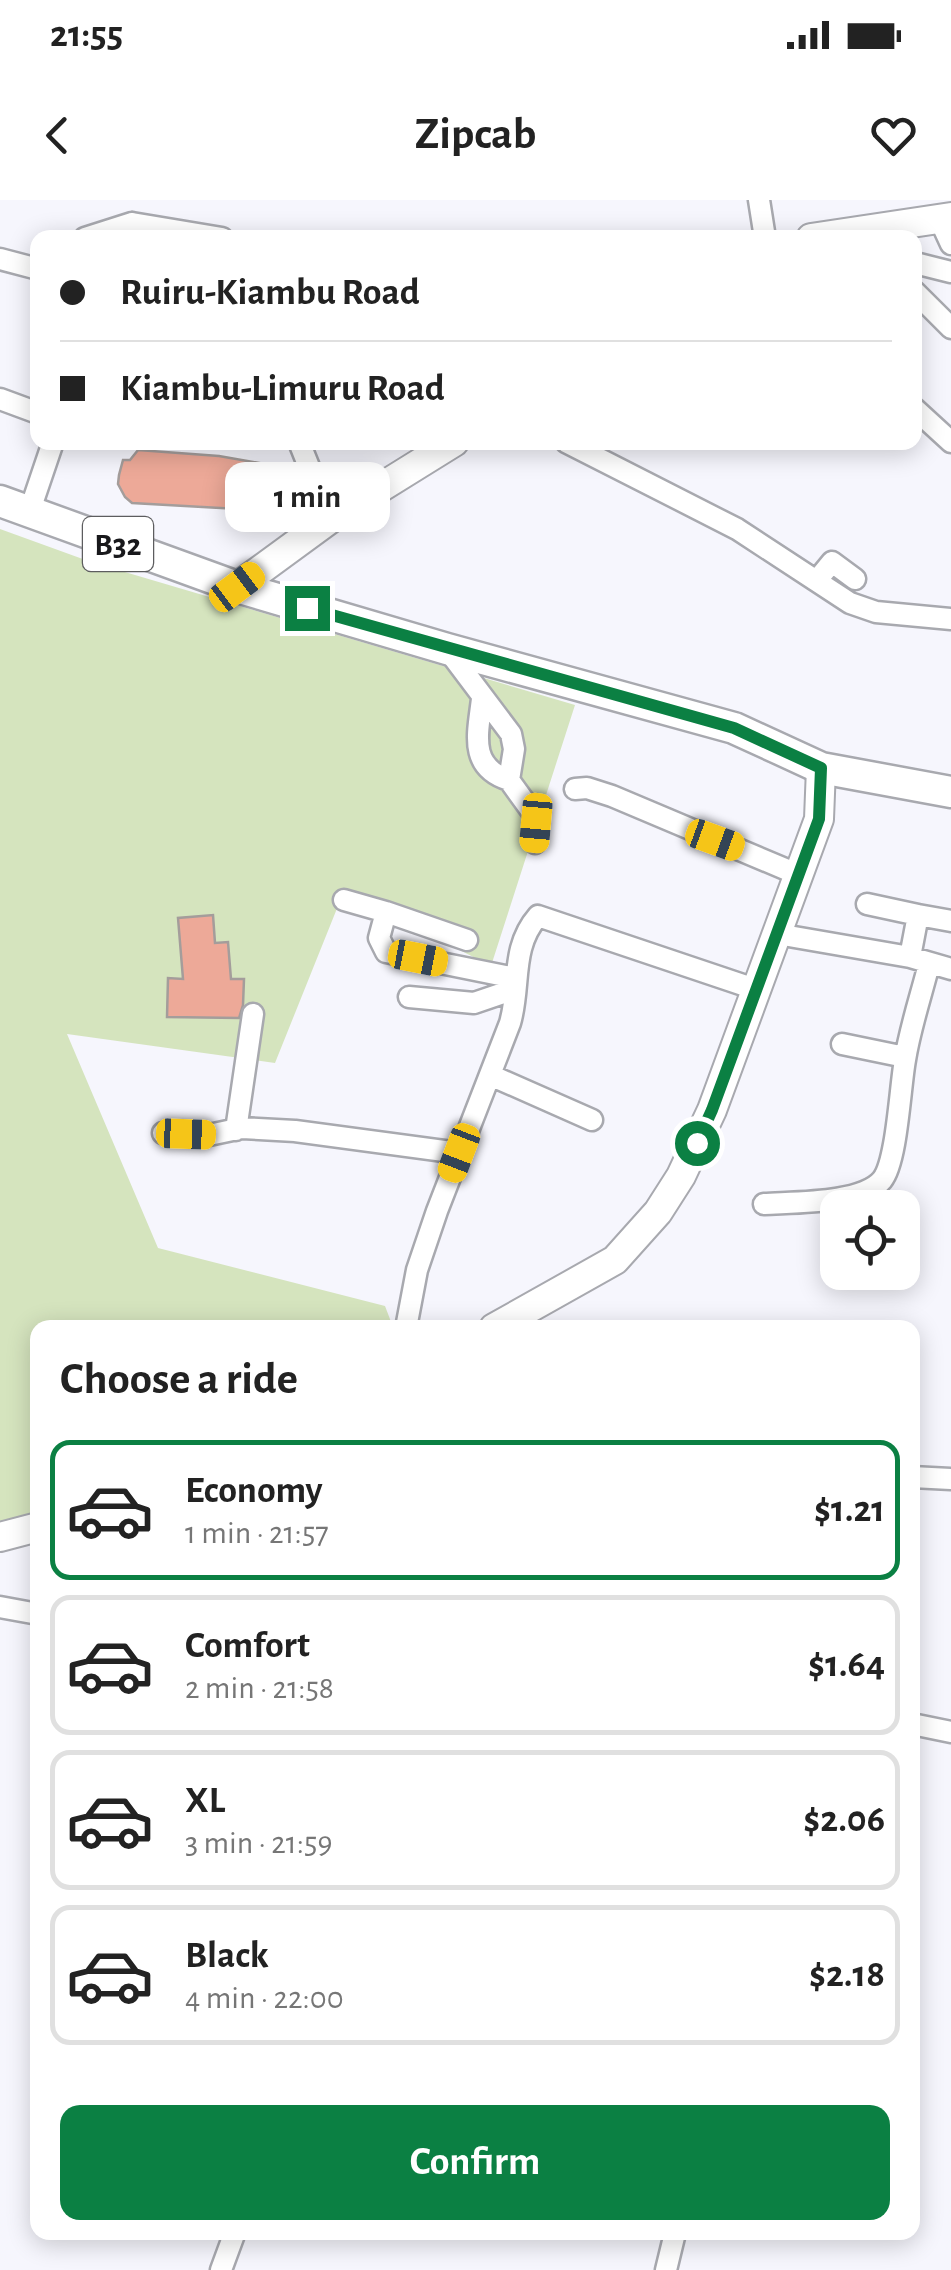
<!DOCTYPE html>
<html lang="en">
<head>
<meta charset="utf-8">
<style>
	body { margin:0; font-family:"Alegreya Sans",sans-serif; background:#f6f6f6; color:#222; height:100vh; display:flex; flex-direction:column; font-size:38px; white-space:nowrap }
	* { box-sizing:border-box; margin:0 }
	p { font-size:32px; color:#767676 }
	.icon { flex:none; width:55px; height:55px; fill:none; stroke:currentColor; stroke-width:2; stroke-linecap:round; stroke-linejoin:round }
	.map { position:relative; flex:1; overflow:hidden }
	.side { position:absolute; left:30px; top:1120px; width:890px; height:920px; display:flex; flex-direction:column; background:#fff; border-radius:20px; box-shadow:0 5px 25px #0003 }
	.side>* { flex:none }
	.guide { position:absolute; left:30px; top:30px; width:892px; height:220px; border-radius:20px; box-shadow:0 5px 25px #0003; display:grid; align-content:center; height:220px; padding:0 30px; background:#fff }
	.fabs { position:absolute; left:820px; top:990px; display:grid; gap:20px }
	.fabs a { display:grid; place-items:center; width:100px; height:100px; border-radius:20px; background:#fff; box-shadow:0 5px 25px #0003; font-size:50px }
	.end { position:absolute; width:45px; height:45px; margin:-22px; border:12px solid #0b8043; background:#fff; box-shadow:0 0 0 5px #fff }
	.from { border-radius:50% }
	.bubble { position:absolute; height:70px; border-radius:20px; background:#fff; box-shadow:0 5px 25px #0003; font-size:32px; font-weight:700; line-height:70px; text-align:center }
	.car { position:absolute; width:30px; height:60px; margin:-30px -15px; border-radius:12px; box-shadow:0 0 8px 2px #0007; background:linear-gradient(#f5c518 24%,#345 0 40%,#f5c518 0 76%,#345 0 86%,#f5c518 0) }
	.guide b { display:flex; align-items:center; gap:35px; height:95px; font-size:38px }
	.guide b+b { border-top:2px solid #e0e0e0 }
	.guide i { width:25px; height:25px; background:#222 }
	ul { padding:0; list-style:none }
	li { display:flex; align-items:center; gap:30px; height:140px; margin:0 20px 15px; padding:0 10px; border:5px solid #e0e0e0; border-radius:20px }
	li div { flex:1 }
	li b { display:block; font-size:38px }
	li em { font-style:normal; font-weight:700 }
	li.selected { border-color:#0b8043 }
	li>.icon { width:90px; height:90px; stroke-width:1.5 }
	h2 { padding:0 30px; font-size:45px; line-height:120px }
	.primary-button { display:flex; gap:20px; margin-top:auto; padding:20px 30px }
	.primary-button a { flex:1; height:115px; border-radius:20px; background:#0b8043; color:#fff; font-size:40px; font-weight:700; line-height:115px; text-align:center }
	.status { display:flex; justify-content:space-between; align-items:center; height:70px; padding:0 50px; background:#fff; direction:ltr }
	.status svg { height:28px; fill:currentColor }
	header { display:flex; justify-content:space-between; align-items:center; height:130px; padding:0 30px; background:#fff; font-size:45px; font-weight:700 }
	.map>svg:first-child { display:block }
</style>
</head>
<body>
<div class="status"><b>21:55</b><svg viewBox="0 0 49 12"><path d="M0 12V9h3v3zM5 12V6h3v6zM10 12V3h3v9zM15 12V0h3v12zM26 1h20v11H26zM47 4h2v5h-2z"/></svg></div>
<header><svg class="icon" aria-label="back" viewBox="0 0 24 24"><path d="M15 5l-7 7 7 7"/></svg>Zipcab<svg class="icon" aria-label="heart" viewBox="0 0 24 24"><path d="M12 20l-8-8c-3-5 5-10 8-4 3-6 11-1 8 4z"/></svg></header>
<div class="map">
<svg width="951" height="2070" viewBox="0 0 951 2070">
	<rect width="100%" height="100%" fill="#f6f6fd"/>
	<path fill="#d5e4be" d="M0,329L91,362L575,505L491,766L344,691L275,863L67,834L158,1048L385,1106L393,1127L38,1128L37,1315L0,1325Z"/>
	<path fill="#eda998" stroke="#a49d9b" stroke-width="2.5" d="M138,250L219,256L276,266L238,309L132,303L125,297L118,284L119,275L123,260H130Z
		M213,715L215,743L228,742L231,779H244L243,805L239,818L167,817L168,778L183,779L178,718Z"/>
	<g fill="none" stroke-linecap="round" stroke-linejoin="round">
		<g stroke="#a8a9af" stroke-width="25">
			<path id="minor" d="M759,0L765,38
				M939,18L951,44
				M85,38L132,23
				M126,38L132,23L222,38
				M0,59L38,69
				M915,63L951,72
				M915,92L951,128
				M0,199L38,213
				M915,209L951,242
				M299,242L330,319
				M566,242L737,329L850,403L876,412L951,419
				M29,313L53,242
				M818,379L832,362L855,379
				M447,449L511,534L514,549L509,580L535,616V643
				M482,499C478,533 468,567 509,580
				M575,589L587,588L612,596L797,674
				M344,700L386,712L379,738L386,752L515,778
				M867,704L918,715L910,757
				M386,712L467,740
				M918,715L951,721
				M777,734L910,757L951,769
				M409,797L474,803L515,789
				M842,844L905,857
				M490,875L592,920
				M236,930L253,814
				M163,933L209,935L242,928L295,931L459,953
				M764,1004C793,1002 862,1004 882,980C897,962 900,887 905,860C910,828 921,796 929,764
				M406,1128L417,1070L437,1011L510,823C521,786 510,748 538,716L755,789
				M912,1277L951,1279
				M0,1407L38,1414
				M912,1524L951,1532
				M221,2070L235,2032
				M666,2070L675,2033"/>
		</g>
		<g stroke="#a8a9af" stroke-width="32">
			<path id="major" d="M811,38L951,17
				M237,387L330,319L454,242
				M494,1128L615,1060L658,1012L681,976L712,910L819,619L821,568
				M0,1337L38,1327"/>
		</g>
		<g stroke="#a8a9af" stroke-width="35">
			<path id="highway" d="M0,301L237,387L447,449L734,528L821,568L951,592"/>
		</g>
		<use href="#minor" stroke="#fff" stroke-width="20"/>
		<use href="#major" stroke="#fff" stroke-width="28"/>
		<use href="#highway" stroke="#fff" stroke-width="30"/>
	</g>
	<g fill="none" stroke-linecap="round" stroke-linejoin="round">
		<path stroke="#0b8043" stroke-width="12" d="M307,408L734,528L821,568L819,619L712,910L697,943"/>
	</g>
	<g text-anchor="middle" stroke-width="8" stroke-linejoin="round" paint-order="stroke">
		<rect fill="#fff" stroke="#5d5d5f" stroke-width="2.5" x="83" y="317" width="70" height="54" rx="8"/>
		<g font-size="32" font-weight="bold" fill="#18181b">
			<text x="118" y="355">B32</text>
		</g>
	</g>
</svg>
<div class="fabs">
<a><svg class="icon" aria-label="locate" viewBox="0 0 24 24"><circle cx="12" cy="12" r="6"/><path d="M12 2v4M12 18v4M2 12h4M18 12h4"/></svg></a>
</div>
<i class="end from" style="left:697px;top:943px"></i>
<i class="end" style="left:307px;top:408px"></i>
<div class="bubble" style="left:225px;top:262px;width:165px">1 min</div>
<i class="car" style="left:237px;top:387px;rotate:53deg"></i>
<i class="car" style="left:536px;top:623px;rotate:185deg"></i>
<i class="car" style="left:715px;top:640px;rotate:110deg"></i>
<i class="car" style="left:418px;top:758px;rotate:101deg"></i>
<i class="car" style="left:186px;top:934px;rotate:92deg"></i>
<i class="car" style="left:459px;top:953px;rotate:201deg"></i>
<div class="guide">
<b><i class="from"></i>Ruiru-Kiambu Road</b>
<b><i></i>Kiambu-Limuru Road</b>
</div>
<section class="side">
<h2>Choose a ride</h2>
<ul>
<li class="selected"><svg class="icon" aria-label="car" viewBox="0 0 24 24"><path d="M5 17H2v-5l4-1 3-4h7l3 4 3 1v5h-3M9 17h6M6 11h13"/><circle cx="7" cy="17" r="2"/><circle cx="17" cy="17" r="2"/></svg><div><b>Economy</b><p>1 min · 21:57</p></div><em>$1.21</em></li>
<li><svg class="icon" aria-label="car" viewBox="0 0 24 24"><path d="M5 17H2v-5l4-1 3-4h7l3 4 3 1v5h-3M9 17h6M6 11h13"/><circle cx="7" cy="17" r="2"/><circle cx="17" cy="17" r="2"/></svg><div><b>Comfort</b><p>2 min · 21:58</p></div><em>$1.64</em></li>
<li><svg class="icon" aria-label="car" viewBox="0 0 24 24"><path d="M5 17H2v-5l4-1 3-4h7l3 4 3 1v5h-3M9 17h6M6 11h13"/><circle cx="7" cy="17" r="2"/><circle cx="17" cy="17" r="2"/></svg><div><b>XL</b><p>3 min · 21:59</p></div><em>$2.06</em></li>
<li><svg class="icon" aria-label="car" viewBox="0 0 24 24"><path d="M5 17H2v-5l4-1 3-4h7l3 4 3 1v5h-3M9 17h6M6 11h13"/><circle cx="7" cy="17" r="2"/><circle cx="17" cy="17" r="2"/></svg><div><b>Black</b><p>4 min · 22:00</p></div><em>$2.18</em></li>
</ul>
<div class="primary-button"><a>Confirm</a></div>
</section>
</div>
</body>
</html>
